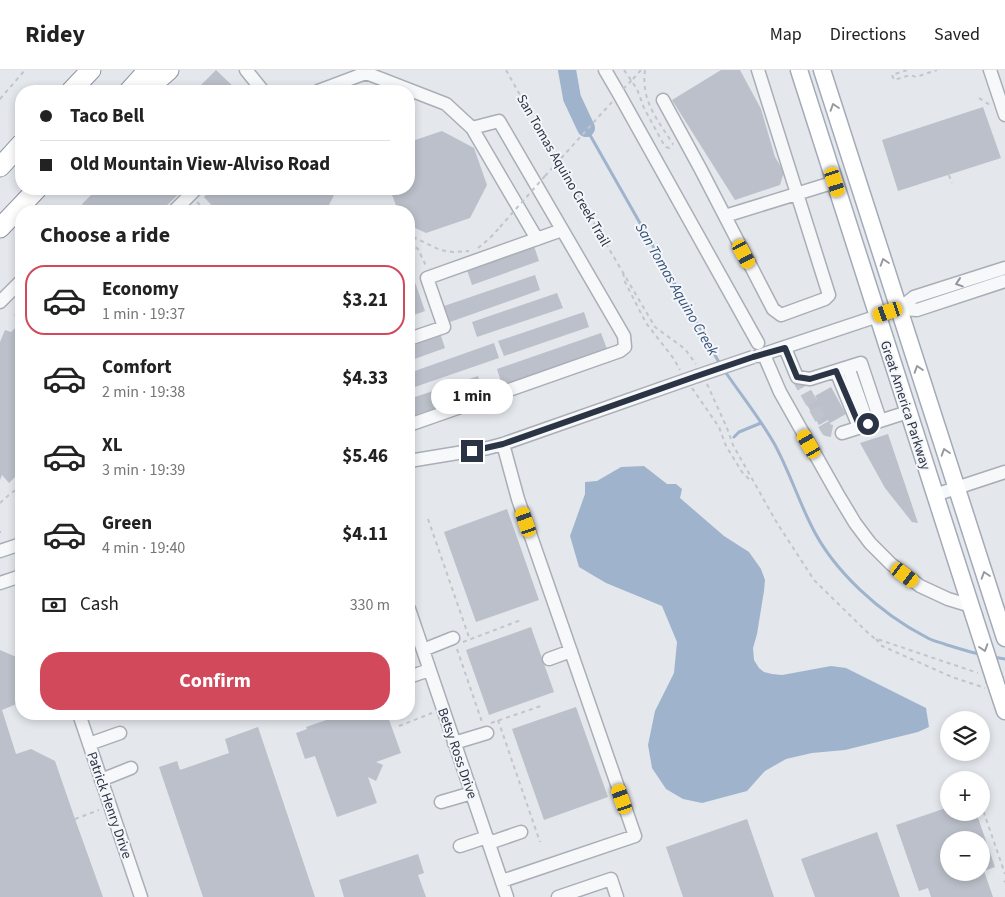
<!DOCTYPE html>
<html lang="en">
<head>
<meta charset="utf-8">
<style>
	body { margin:0; font-family:"Source Sans 3",sans-serif; background:#f6f6f6; color:#222; height:100vh; display:flex; flex-direction:column; font-size:19px; white-space:nowrap }
	* { box-sizing:border-box; margin:0 }
	p { font-size:16px; color:#767676 }
	.icon { flex:none; width:28px; height:28px; fill:none; stroke:currentColor; stroke-width:2; stroke-linecap:round; stroke-linejoin:round }
	.map { position:relative; flex:1; overflow:hidden }
	.details { position:absolute; left:15px; top:135px; width:400px; height:515px; display:flex; flex-direction:column; background:#fff; border-radius:20px; box-shadow:0 2px 8px #0003 }
	.details>* { flex:none }
	.guide { position:absolute; left:15px; top:15px; width:400px; height:110px; border-radius:20px; box-shadow:0 2px 8px #0003; display:grid; align-content:center; height:110px; padding:0 25px; background:#fff }
	.tools { position:absolute; left:940px; top:641px; display:grid; gap:10px }
	.tools a { display:grid; place-items:center; width:50px; height:50px; border-radius:50%; background:#fff; box-shadow:0 2px 8px #0003; font-size:25px }
	.end { position:absolute; width:22px; height:22px; margin:-11px; border:6px solid #2b3445; background:#fff; box-shadow:0 0 0 2px #fff }
	.from { border-radius:50% }
	.bubble { position:absolute; height:35px; border-radius:18px; background:#fff; box-shadow:0 2px 8px #0003; font-size:16px; font-weight:700; line-height:35px; text-align:center }
	.car { position:absolute; width:15px; height:30px; margin:-15px -8px; border-radius:6px; box-shadow:0 0 4px 1px #0007; background:linear-gradient(#f5c518 24%,#345 0 40%,#f5c518 0 76%,#345 0 86%,#f5c518 0) }
	.guide b { display:flex; align-items:center; gap:18px; height:48px; font-size:19px }
	.guide b+b { border-top:1px solid #e0e0e0 }
	.guide i { width:12px; height:12px; background:#222 }
	ul { padding:0; list-style:none }
	li { display:flex; align-items:center; gap:15px; height:70px; margin:0 10px 8px; padding:0 15px; border:2px solid transparent; border-radius:20px }
	li div { flex:1 }
	li b { display:block; font-size:19px }
	li em { font-style:normal; font-weight:700 }
	li.current { border-color:#d1495b }
	li>.icon { width:45px; height:45px; stroke-width:1.5 }
	h2 { padding:0 25px; font-size:22px; line-height:60px }
	.pay { display:flex; align-items:center; gap:12px; height:55px; padding:0 25px; font-size:19px }
	.pay p { margin-inline-start:auto }
	.action { display:flex; gap:10px; margin-top:auto; padding:10px 25px }
	.action a { flex:1; height:58px; border-radius:20px; background:#d1495b; color:#fff; font-size:20px; font-weight:700; line-height:58px; text-align:center }
	header { display:flex; align-items:center; gap:30px; box-sizing:border-box; height:70px; padding:0 25px; background:#fff; border-bottom:1px solid #e0e0e0 }
	header strong { font-size:24px }
	nav { display:flex; gap:28px; margin-inline-start:auto; font-size:18px }
	.map>svg:first-child { display:block }
</style>
</head>
<body>
<header>
<strong>Ridey</strong>
<nav><a>Map</a><a>Directions</a><a>Saved</a></nav>
</header>
<div class="map">
<svg width="1005" height="827" viewBox="0 0 1005 827">
	<rect width="100%" height="100%" fill="#e4e7ec"/>
	<path fill="#9fb4cc" d="M644,396L667,414H676L682,419L680,428L724,466L749,482L761,499L765,510L764,521L757,564L753,578L754,590L759,598L764,602L772,604L782,605L831,596L846,598L926,638L929,657L918,662L845,680L812,683L786,689L765,701L747,721L702,733L683,729L666,719L652,698L648,675L655,641L674,603L677,572L662,536L606,513L579,497L570,466L585,424V412L597,411L621,397Z"/>
	<g fill="none" stroke-linecap="round" stroke-linejoin="round">
		<path stroke="#9fb4cc" stroke-width="3" d="M586,58L720,294
			M724,300C741,325 760,348 775,375C789,401 798,429 811,455C833,501 881,544 926,567C932,571 940,572 947,575C958,578 969,582 980,584
			M734,367L739,362L761,353
			M993,587L1005,589"/>
		<path stroke="#9fb4cc" stroke-width="18" d="M567,0L572,28L586,58"/>
	</g>
	<path fill="#bbc0ca" fill-rule="evenodd" d="M216,0L238,21H195Z
		M721,0H740L761,39L775,87L784,102L780,115L735,130L672,30Z
		M983,37L1001,88L898,121L882,70Z
		M442,61L474,78L487,115L470,148L426,163L409,155V141H398L390,119H409V72Z
		M97,119H184L161,141H89L82,134Z
		M212,119H337L326,141H217L204,127Z
		M534,176L539,191L472,215L467,200Z
		M409,195L425,241L411,246L413,250L409,252Z
		M535,205L540,220L450,252L444,236Z
		M557,223L563,238L477,267L472,252Z
		M21,229V249L14,246Z
		M584,242L589,257L504,286L498,271Z
		M21,252V401L9,413L2,405L0,410V272L5,260L11,262Z
		M440,263L445,278L409,291V274Z
		M601,263L607,279L502,315L497,299Z
		M494,273L499,288L409,319V303Z
		M478,306L484,322L409,347V329Z
		M831,317L846,344L830,353L828,350L819,355L807,335L817,329L815,326Z
		M888,364L918,453L912,452L885,418L860,373Z
		M507,439L539,530L476,552L444,462Z
		M531,557L554,622L489,645L466,580Z
		M0,580L21,589V627L19,633L2,640L16,684L31,679L55,691L75,749L103,827H0Z
		M576,637L608,727L544,750L512,659Z
		M344,644H387L401,683L376,692L383,695L376,711L368,707L377,733L337,747L315,686L305,689L296,663L307,659L306,657Z
		M258,657L315,827H203L159,697L177,691L180,700L229,683L225,669Z
		M949,737V742H976L995,797L984,801L993,827H931L928,818L919,821L896,755ZM949,770H981V802H949Z
		M747,749L774,827H683L666,777Z
		M877,762L900,827H815L801,789Z
		M418,784L424,803L418,805L426,827H344L339,810Z"/>
	<g fill="none" stroke-linecap="round" stroke-linejoin="round">
		<path stroke="#bfc3cb" stroke-width="12" stroke-dasharray="12 6" stroke-linecap="butt" d="M797,307L827,360L842,363"/>
		<g stroke="#a9aeb7" stroke-width="15">
			<path id="minor" d="M246,0L263,21
				M605,0L619,24L758,273
				M990,0L1005,45
				M318,21L366,3L446,34L472,58
				M663,30L700,98L773,239L781,245L825,229L829,225L758,0
				M174,141L196,119
				M725,146L835,112
				M0,232L21,211
				M899,239L917,240L1005,211
				M409,269L444,257L427,208L562,160
				M785,278L797,307L810,309L861,293L880,350
				M764,285L780,322L837,423L855,453L870,473L891,494L920,516L948,529L971,536
				M758,286L899,239L914,227L1005,198
				M848,297L868,354
				M836,301L859,357
				M409,355L620,281L625,277L624,266L499,51L472,58L537,169
				M842,363L908,342
				M409,391L488,378L503,374L697,306
				M935,425L1005,402
				M0,481L21,474
				M0,513L21,506
				M409,539L507,827
				M423,580L453,568
				M549,589L571,581
				M409,607L429,600
				M79,644L141,827
				M454,673L487,663
				M89,674L120,663
				M101,710L131,698
				M441,732L472,723
				M489,773L521,762
				M460,776L487,767
				M502,811L635,766L518,429L503,374
				M558,827L611,809L617,827"/>
		</g>
		<g stroke="#a3abb8" stroke-width="19">
			<path id="major" d="M799,0L974,546
				M822,0L1005,568
				M995,611L1005,641"/>
		</g>
		<g stroke="#8b94a3" stroke-width="21">
			<path id="highway" d="M71,21L91,0
				M129,21L148,0
				M145,21L169,0
				M0,97L21,74
				M0,158L37,119"/>
		</g>
		<path stroke="#c2c5cb" stroke-width="2" stroke-dasharray="4 4" stroke-linecap="butt" d="M506,0L558,92L655,257L685,279L696,294
			M624,0L637,19L644,38L664,75L666,77L669,78L673,74
			M645,0C641,31 657,49 673,74
			M907,0L892,5L894,10L910,5L916,7L937,0
			M633,9L641,0
			M979,28L990,35
			M0,29L25,0
			M949,105L952,113
			M545,106L612,32
			M197,132L206,141
			M413,167L440,180L453,182L469,181
			M409,173L418,179L426,196
			M478,178L490,168L500,157
			M623,203L625,212L646,253L674,289L680,300
			M707,314L727,358L733,375L777,453L814,510L865,560L874,568L978,603
			M692,318L719,357L726,376L742,402L751,411
			M0,433L11,423L21,417
			M428,449L470,570
			M0,462H1
			M876,569L882,576L952,607L985,618
			M463,572L521,550
			M457,579L482,652
			M498,650L540,772
			M491,653L541,636
			M399,656L432,643
			M972,707L973,710
			M981,734L1005,804
			M75,749L99,740
			M1004,812L1005,811"/>
		<use href="#minor" stroke="#f7f8fa" stroke-width="12"/>
		<use href="#major" stroke="#fff" stroke-width="16"/>
		<use href="#highway" stroke="#fff" stroke-width="19"/>
		<g stroke="#a9aeb7" stroke-width="15" stroke-linecap="butt">
			<path id="minor-bridge" d="M697,306L753,287"/>
		</g>
		<g stroke="#a3abb8" stroke-width="19" stroke-linecap="butt">
			<path id="major-bridge" d="M974,546L995,611"/>
		</g>
		<path stroke="#c2c5cb" stroke-width="2" stroke-dasharray="4 4" stroke-linecap="butt" d="M623,19L633,9
			M500,157L545,106"/>
		<use href="#minor-bridge" stroke="#f7f8fa" stroke-width="12"/>
		<use href="#major-bridge" stroke="#fff" stroke-width="16"/>
	</g>
	<defs><path id="oneway-chevron" d="M-2-3.5L2.5 0L-2 3.5" fill="none" stroke-width="1.6" stroke-linecap="round" stroke-linejoin="round" transform="scale(1.25)"/></defs>
	<g stroke="#959aa2">
		<use href="#oneway-chevron" transform="translate(834 37) rotate(-108)"/>
		<use href="#oneway-chevron" transform="translate(884 192) rotate(-108)"/>
		<use href="#oneway-chevron" transform="translate(918 299) rotate(-108)"/>
		<use href="#oneway-chevron" transform="translate(945 382) rotate(-108)"/>
		<use href="#oneway-chevron" transform="translate(985 505) rotate(-108)"/>
		<use href="#oneway-chevron" transform="translate(984 578) rotate(72)"/>
	</g>
	<use stroke="#9196a0" href="#oneway-chevron" transform="translate(959 213) rotate(162)"/>
	<g fill="none" stroke-linecap="round" stroke-linejoin="round">
		<path stroke="#2b3445" stroke-width="6" d="M472,381L503,374L697,306L753,287L785,278L797,307L810,309L836,301L860,357L868,354"/>
	</g>
	<g text-anchor="middle" stroke-width="4" stroke-linejoin="round" paint-order="stroke">
		<g font-size="14" fill="#2b3445" stroke="#f4f6f9">
			<text transform="translate(564 100) rotate(60)" y="5">San Tomas Aquino Creek Trail</text>
			<text transform="translate(906 335) rotate(72)" y="5">Great America Parkway</text>
			<text transform="translate(458 683) rotate(71)" y="5">Betsy Ross Drive</text>
			<text transform="translate(110 735) rotate(71)" y="5">Patrick Henry Drive</text>
		</g>
		<g font-size="15" font-style="italic" fill="#34527a" stroke="#f4f6f9">
			<text transform="translate(677 219) rotate(60)" y="5">San Tomas Aquino Creek</text>
		</g>
	</g>
</svg>
<div class="tools">
<a><svg class="icon" aria-label="layers" viewBox="0 0 24 24"><path d="M12 4l9 5-9 5-9-5zM3 14l9 5 9-5"/></svg></a>
<a>+</a>
<a>−</a>
</div>
<i class="end from" style="left:868px;top:354px"></i>
<i class="end" style="left:472px;top:381px"></i>
<div class="bubble" style="left:431px;top:309px;width:82px">1 min</div>
<i class="car" style="left:835px;top:112px;rotate:162deg"></i>
<i class="car" style="left:744px;top:184px;rotate:152deg"></i>
<i class="car" style="left:888px;top:242px;rotate:251deg"></i>
<i class="car" style="left:809px;top:374px;rotate:330deg"></i>
<i class="car" style="left:526px;top:452px;rotate:341deg"></i>
<i class="car" style="left:905px;top:505px;rotate:127deg"></i>
<i class="car" style="left:622px;top:729px;rotate:341deg"></i>
<div class="guide">
<b><i class="from"></i>Taco Bell</b>
<b><i></i>Old Mountain View-Alviso Road</b>
</div>
<section class="details">
<h2>Choose a ride</h2>
<ul>
<li class="current"><svg class="icon" aria-label="car" viewBox="0 0 24 24"><path d="M5 17H2v-5l4-1 3-4h7l3 4 3 1v5h-3M9 17h6M6 11h13"/><circle cx="7" cy="17" r="2"/><circle cx="17" cy="17" r="2"/></svg><div><b>Economy</b><p>1 min · 19:37</p></div><em>$3.21</em></li>
<li><svg class="icon" aria-label="car" viewBox="0 0 24 24"><path d="M5 17H2v-5l4-1 3-4h7l3 4 3 1v5h-3M9 17h6M6 11h13"/><circle cx="7" cy="17" r="2"/><circle cx="17" cy="17" r="2"/></svg><div><b>Comfort</b><p>2 min · 19:38</p></div><em>$4.33</em></li>
<li><svg class="icon" aria-label="car" viewBox="0 0 24 24"><path d="M5 17H2v-5l4-1 3-4h7l3 4 3 1v5h-3M9 17h6M6 11h13"/><circle cx="7" cy="17" r="2"/><circle cx="17" cy="17" r="2"/></svg><div><b>XL</b><p>3 min · 19:39</p></div><em>$5.46</em></li>
<li><svg class="icon" aria-label="car" viewBox="0 0 24 24"><path d="M5 17H2v-5l4-1 3-4h7l3 4 3 1v5h-3M9 17h6M6 11h13"/><circle cx="7" cy="17" r="2"/><circle cx="17" cy="17" r="2"/></svg><div><b>Green</b><p>4 min · 19:40</p></div><em>$4.11</em></li>
</ul>
<div class="pay"><svg class="icon" aria-label="cash" viewBox="0 0 24 24"><path d="M3 7h18v10H3z"/><circle cx="12" cy="12" r="2"/></svg>Cash<p>330 m</p></div>
<div class="action"><a>Confirm</a></div>
</section>
</div>
</body>
</html>
